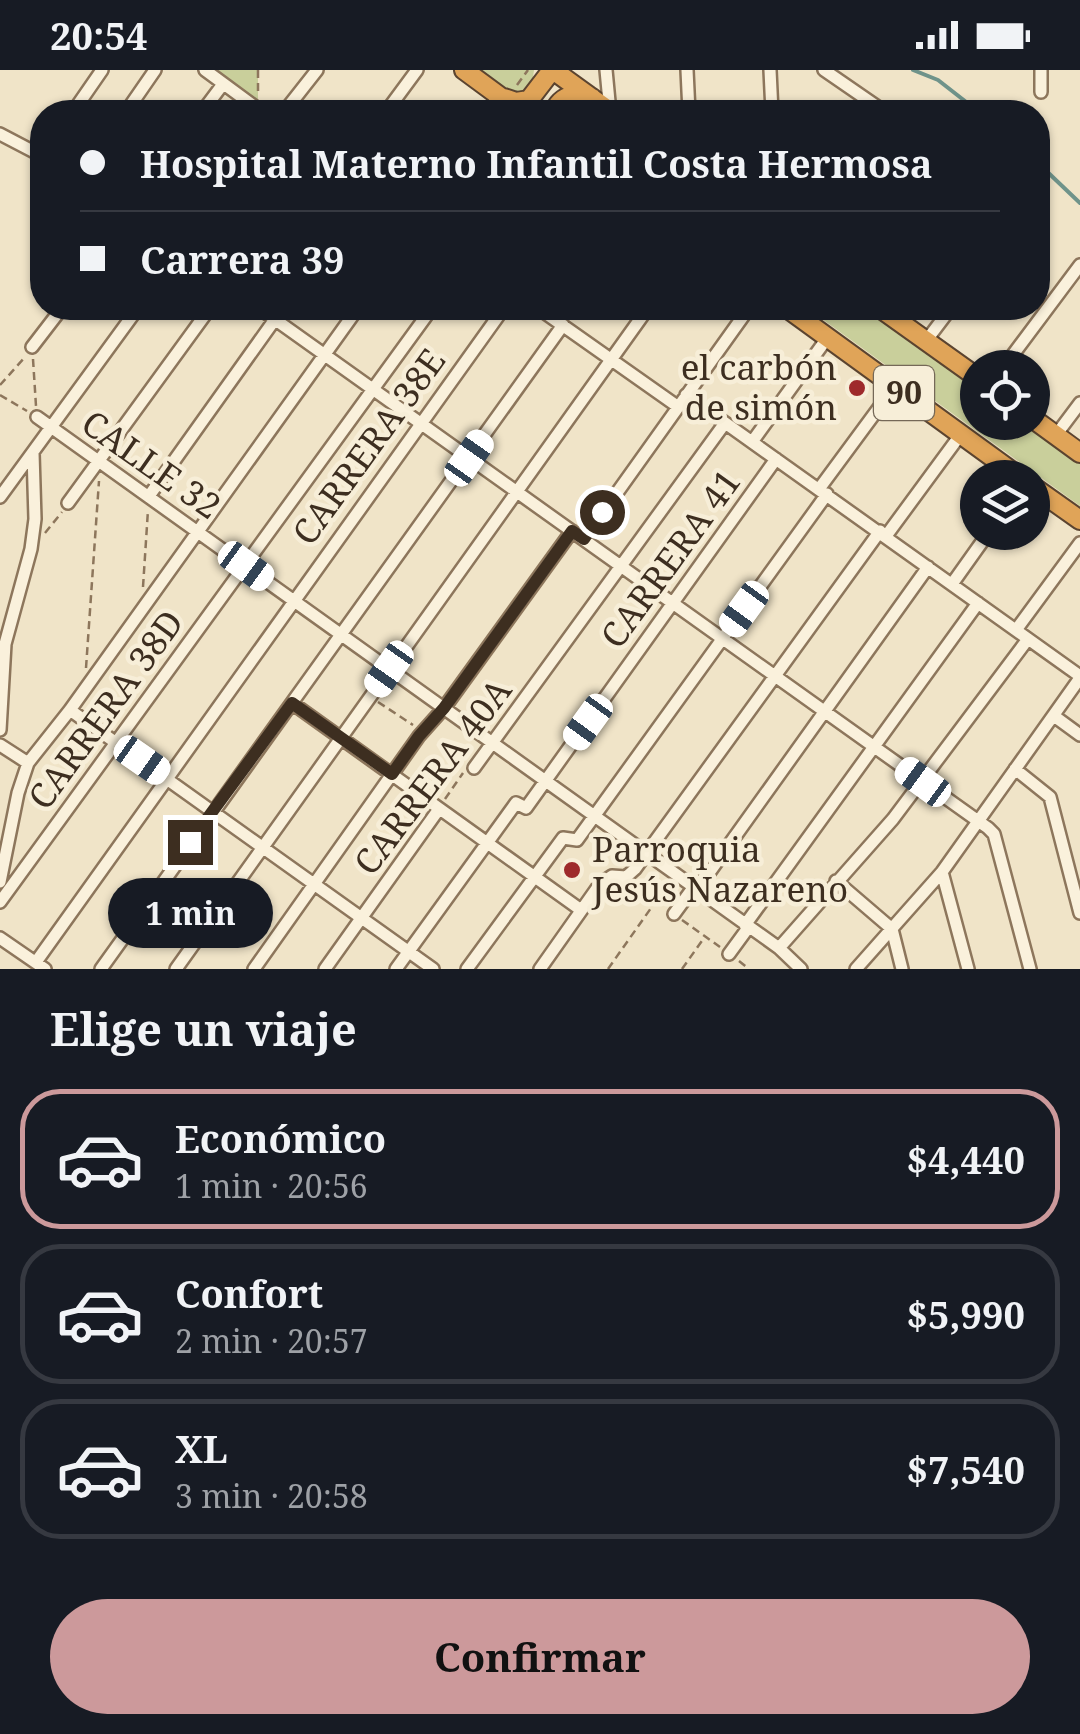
<!DOCTYPE html>
<html lang="es">
<head>
<meta charset="utf-8">
<style>
	body { margin:0; font-family:"Noto Serif",serif; background:#242831; color:#f1f3f6; height:100vh; display:flex; flex-direction:column; font-size:38px; white-space:nowrap }
	* { box-sizing:border-box; margin:0 }
	p { font-size:32px; color:#9ea1a6 }
	.icon { flex:none; width:55px; height:55px; fill:none; stroke:currentColor; stroke-width:2; stroke-linecap:round; stroke-linejoin:round }
	.map { position:relative; height:899px; overflow:hidden }
	.drawer { display:flex; flex-direction:column; background:#171b24; flex:1 }
	.drawer>* { flex:none }
	.banner { position:absolute; left:30px; top:30px; width:1020px; height:220px; border-radius:40px; box-shadow:0 2px 8px #0004; display:grid; align-content:center; height:220px; padding:0 50px; background:#171b24 }
	.buttons { position:absolute; left:960px; top:280px; display:grid; gap:20px }
	.buttons a { display:grid; place-items:center; width:90px; height:90px; border-radius:50%; background:#171b24; box-shadow:0 2px 8px #0004; font-size:50px }
	.end { position:absolute; width:45px; height:45px; margin:-22px; border:12px solid #3d2e20; background:#fff; box-shadow:0 0 0 5px #fff }
	.from { border-radius:50% }
	.bubble { position:absolute; height:70px; border-radius:35px; background:#171b24; box-shadow:0 2px 8px #0004; font-size:32px; font-weight:700; line-height:70px; text-align:center }
	.car { position:absolute; width:30px; height:60px; margin:-30px -15px; border-radius:12px; box-shadow:0 0 8px 2px #0007; background:linear-gradient(#fff 24%,#345 0 40%,#fff 0 76%,#345 0 86%,#fff 0) }
	.banner b { display:flex; align-items:center; gap:35px; height:95px; font-size:38px }
	.banner b+b { border-top:2px solid #363941 }
	.banner i { width:25px; height:25px; background:#f1f3f6 }
	ul { padding:0; list-style:none }
	li { display:flex; align-items:center; gap:30px; height:140px; margin:0 20px 15px; padding:0 30px; border:5px solid #363941; border-radius:40px }
	li div { flex:1 }
	li b { display:block; font-size:38px }
	li em { font-style:normal; font-weight:700 }
	li.selected { border-color:#cc999b }
	li>.icon { width:90px; height:90px; stroke-width:1.5 }
	h2 { padding:0 50px; font-size:45px; line-height:120px }
	.cta { display:flex; gap:20px; margin-top:auto; padding:20px 50px }
	.cta a { flex:1; height:115px; border-radius:60px; background:#cc999b; color:#111; font-size:40px; font-weight:700; line-height:115px; text-align:center }
	.status { display:flex; justify-content:space-between; align-items:center; height:70px; padding:0 50px; background:#171b24; direction:ltr }
	.status svg { height:28px; fill:currentColor }
	.map>svg:first-child { display:block }
</style>
</head>
<body>
<div class="status"><b>20:54</b><svg viewBox="0 0 49 12"><path d="M0 12V9h3v3zM5 12V6h3v6zM10 12V3h3v9zM15 12V0h3v12zM26 1h20v11H26zM47 4h2v5h-2z"/></svg></div>
<div class="map">
<svg width="1080" height="899" viewBox="0 0 1080 899">
	<rect width="100%" height="100%" fill="#f0e4c8"/>
	<path fill="#c9cf9b" d="M211,0H258V38Z
		M476,0H534L532,14L528,19C508,29 492,11 476,0Z
		M807,238H873L977,314L978,352L1030,353L1080,390V436Z"/>
	<g fill="none" stroke-linecap="round" stroke-linejoin="round">
		<path stroke="#6f938a" stroke-width="4" d="M913,0L938,10L979,42
			M1038,93L1080,133"/>
		<g stroke="#8d765c" stroke-width="16">
			<path id="minor" d="M205,0L262,42
				M606,0L610,42
				M687,0L689,42
				M770,0L772,42
				M824,0L885,42
				M1041,0V22
				M73,42L102,0
				M126,42L155,0
				M202,42L223,14
				M284,42L317,0
				M386,42L417,0
				M488,42L499,25
				M0,64L42,86
				M259,238L988,758L994,764L1030,899
				M538,238L677,336
				M926,271L951,238
				M32,277L62,238
				M1003,298L1080,195
				M686,325L1080,606
				M37,347L779,878L801,899
				M1056,365L1080,333
				M752,372L828,267
				M819,419L895,316
				M149,426L283,238
				M0,427L138,238
				M68,433L210,238
				M886,466L961,364
				M584,469L749,238
				M952,514L989,462
				M1016,560L1080,473
				M292,633L581,840
				M70,640L433,899
				M1054,646L1080,665
				M0,660L5,574L31,479L35,449L33,383
				M0,675L28,693
				M474,698L725,353
				M1015,699L1050,727L1080,843
				M942,802L968,899
				M836,811L892,859L902,899
				M0,812L18,723L28,693L70,640L358,238
				M696,821L928,497
				M0,832L432,238
				M674,844L693,818
				M745,855L978,533
				M0,868L45,899
				M779,878L893,749L1028,569
				M729,884L748,858
				M36,892L504,238
				M101,899L563,255
				M176,899L648,238
				M254,899L419,666L444,638L572,461
				M325,899L439,739
				M396,899L516,733L526,738L776,389
				M467,899L563,768L577,770L827,424
				M540,899L600,814L612,806L626,807L635,799L880,461
				M856,899L942,802L1080,608"/>
		</g>
		<g stroke="#5b4430" stroke-width="22">
			<path id="highway" d="M464,0L521,42
				M553,0L611,42
				M504,28L516,32L529,30L552,0
				M554,42C561,25 575,23 592,28
				M787,238L1021,408
				M880,238L978,308
				M1032,348L1080,383
				M1032,416L1080,450"/>
		</g>
		<path stroke="#8d765c" stroke-width="2.5" stroke-dasharray="8 5" stroke-linecap="butt" d="M258,0V24
			M517,15L528,0
			M33,289L36,336
			M0,315L26,286
			M0,325L27,341
			M45,463L62,442
			M143,517L148,440
			M86,598L99,411
			M378,632L413,655
			M445,729L463,703
			M633,815L663,836
			M682,850L720,877
			M739,891L749,899
			M608,899L656,831
			M682,899L704,868"/>
		<use href="#minor" stroke="#faf1dc" stroke-width="11"/>
		<use href="#highway" stroke="#e0a458" stroke-width="18"/>
	</g>
	<g fill="none" stroke-linecap="round" stroke-linejoin="round">
		<path stroke="#3d2e20" stroke-width="12" d="M190,772L292,633L392,704L419,666L444,638L572,461L584,469L602,442"/>
	</g>
	<g fill="#9e2a2b" stroke="#f7eed8" stroke-width="4">
		<circle cx="857" cy="318" r="10"/>
		<circle cx="572" cy="800" r="10"/>
	</g>
	<g text-anchor="middle" stroke-width="9" stroke-linejoin="round" paint-order="stroke">
		<rect fill="#f7eed8" stroke="#756857" stroke-width="2.5" x="874" y="296" width="60" height="54" rx="8"/>
		<g font-size="32" font-weight="bold" fill="#3d2e20">
			<text x="904" y="334">90</text>
		</g>
		<g font-size="35" fill="#3d2e20" stroke="#f7eed8" text-anchor="end">
			<text x="837" y="310">el carbón<tspan x="837" dy="40">de simón</tspan></text>
			<text x="592" y="792" text-anchor="start">Parroquia<tspan x="592" dy="40">Jesús Nazareno</tspan></text>
		</g>
		<g font-size="35" fill="#3d2e20" stroke="#f7eed8">
			<text transform="translate(369 377) rotate(-54)" y="12">CARRERA 38E</text>
			<text transform="translate(151 395) rotate(35)" y="12">CALLE 32</text>
			<text transform="translate(671 489) rotate(-54)" y="12">CARRERA 41</text>
			<text transform="translate(106 640) rotate(-54)" y="12">CARRERA 38D</text>
			<text transform="translate(433 707) rotate(-53)" y="12">CARRERA 40A</text>
		</g>
	</g>
</svg>
<div class="buttons">
<a><svg class="icon" aria-label="locate" viewBox="0 0 24 24"><circle cx="12" cy="12" r="6"/><path d="M12 2v4M12 18v4M2 12h4M18 12h4"/></svg></a>
<a><svg class="icon" aria-label="layers" viewBox="0 0 24 24"><path d="M12 4l9 5-9 5-9-5zM3 14l9 5 9-5"/></svg></a>
</div>
<i class="end from" style="left:602px;top:442px"></i>
<i class="end" style="left:190px;top:772px"></i>
<div class="bubble" style="left:108px;top:808px;width:165px">1 min</div>
<i class="car" style="left:469px;top:388px;rotate:35deg"></i>
<i class="car" style="left:246px;top:496px;rotate:126deg"></i>
<i class="car" style="left:744px;top:539px;rotate:216deg"></i>
<i class="car" style="left:389px;top:599px;rotate:215deg"></i>
<i class="car" style="left:588px;top:652px;rotate:216deg"></i>
<i class="car" style="left:142px;top:690px;rotate:125deg"></i>
<i class="car" style="left:923px;top:712px;rotate:306deg"></i>
<div class="banner">
<b><i class="from"></i>Hospital Materno Infantil Costa Hermosa</b>
<b><i></i>Carrera 39</b>
</div>
</div>
<section class="drawer">
<h2>Elige un viaje</h2>
<ul>
<li class="selected"><svg class="icon" aria-label="car" viewBox="0 0 24 24"><path d="M5 17H2v-5l4-1 3-4h7l3 4 3 1v5h-3M9 17h6M6 11h13"/><circle cx="7" cy="17" r="2"/><circle cx="17" cy="17" r="2"/></svg><div><b>Económico</b><p>1 min · 20:56</p></div><em>$4,440</em></li>
<li><svg class="icon" aria-label="car" viewBox="0 0 24 24"><path d="M5 17H2v-5l4-1 3-4h7l3 4 3 1v5h-3M9 17h6M6 11h13"/><circle cx="7" cy="17" r="2"/><circle cx="17" cy="17" r="2"/></svg><div><b>Confort</b><p>2 min · 20:57</p></div><em>$5,990</em></li>
<li><svg class="icon" aria-label="car" viewBox="0 0 24 24"><path d="M5 17H2v-5l4-1 3-4h7l3 4 3 1v5h-3M9 17h6M6 11h13"/><circle cx="7" cy="17" r="2"/><circle cx="17" cy="17" r="2"/></svg><div><b>XL</b><p>3 min · 20:58</p></div><em>$7,540</em></li>
</ul>
<div class="cta"><a>Confirmar</a></div>
</section>
</body>
</html>
